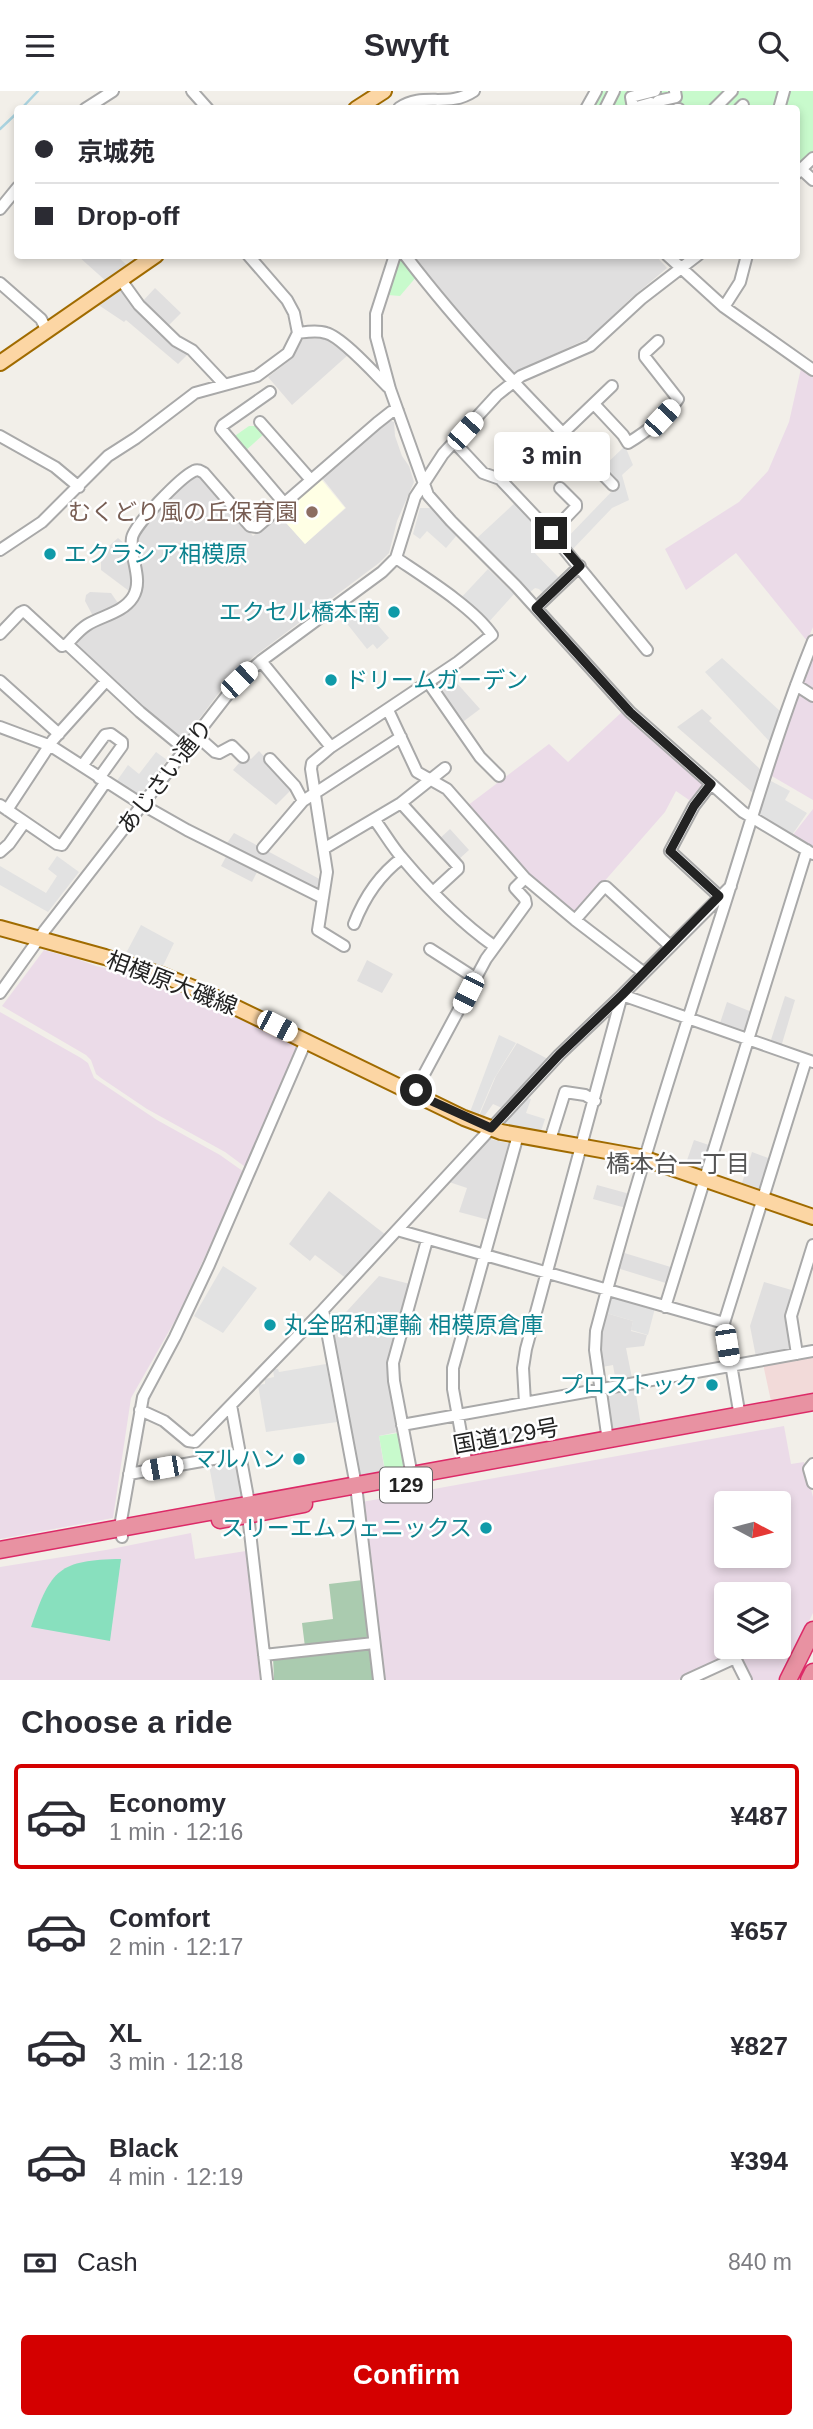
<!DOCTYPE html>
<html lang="en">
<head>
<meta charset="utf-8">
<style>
	body { margin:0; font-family:Arial,"Noto Sans JP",sans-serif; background:#f2f2f3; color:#2b2b33; height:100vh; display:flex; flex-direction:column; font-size:26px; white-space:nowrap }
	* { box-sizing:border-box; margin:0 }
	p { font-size:23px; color:#7c7c81 }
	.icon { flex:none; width:38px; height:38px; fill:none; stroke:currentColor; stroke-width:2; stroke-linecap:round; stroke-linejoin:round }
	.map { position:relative; height:1589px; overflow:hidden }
	.details { display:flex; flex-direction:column; background:#fff; flex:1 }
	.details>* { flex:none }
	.top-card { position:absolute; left:14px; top:14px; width:786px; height:154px; border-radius:7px; box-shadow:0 4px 10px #0003; display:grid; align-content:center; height:154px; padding:0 21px; background:#fff }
	.needle { width:46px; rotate:97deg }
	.fabs { position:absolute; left:714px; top:1400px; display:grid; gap:14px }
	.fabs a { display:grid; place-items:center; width:77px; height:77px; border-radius:7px; background:#fff; box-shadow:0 4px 10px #0003; font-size:35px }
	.end { position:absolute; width:32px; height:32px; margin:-16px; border:9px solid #222; background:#fff; box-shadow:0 0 0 4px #fff }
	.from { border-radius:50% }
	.bubble { position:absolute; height:49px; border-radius:7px; background:#fff; box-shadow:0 4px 10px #0003; font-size:23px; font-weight:600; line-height:49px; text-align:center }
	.car { position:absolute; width:21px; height:42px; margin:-21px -10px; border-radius:9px; box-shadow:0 0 5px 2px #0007; background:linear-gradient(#fff 24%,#345 0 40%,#fff 0 76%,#345 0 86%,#fff 0) }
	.top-card b { display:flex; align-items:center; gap:24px; height:66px; font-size:26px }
	.top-card b+b { border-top:2px solid #e1e1e2 }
	.top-card i { width:18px; height:18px; background:#2b2b33 }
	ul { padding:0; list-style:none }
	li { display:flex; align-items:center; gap:21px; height:105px; margin:0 14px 10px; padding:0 7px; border:4px solid transparent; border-radius:7px }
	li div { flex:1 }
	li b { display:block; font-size:26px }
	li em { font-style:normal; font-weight:600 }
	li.on { border-color:#d40000 }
	li>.icon { width:63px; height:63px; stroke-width:1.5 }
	h2 { padding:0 21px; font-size:32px; line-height:84px }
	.pay { display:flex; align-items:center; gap:18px; height:77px; padding:0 21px; font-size:26px }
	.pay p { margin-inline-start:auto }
	.action { display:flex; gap:14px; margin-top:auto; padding:14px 21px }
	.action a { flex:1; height:80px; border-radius:7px; background:#d40000; color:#fff; font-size:28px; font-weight:600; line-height:80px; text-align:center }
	header { display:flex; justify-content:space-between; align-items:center; height:91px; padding:0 21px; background:#fff; font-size:32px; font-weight:600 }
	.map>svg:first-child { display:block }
</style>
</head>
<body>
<header><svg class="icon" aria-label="menu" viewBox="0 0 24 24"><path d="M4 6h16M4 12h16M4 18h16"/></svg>Swyft<svg class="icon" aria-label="search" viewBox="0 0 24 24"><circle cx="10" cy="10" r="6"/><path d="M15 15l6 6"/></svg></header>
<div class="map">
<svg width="813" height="1589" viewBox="0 0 813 1589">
	<rect width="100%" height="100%" fill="#f2efe9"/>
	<path fill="#e0dfdf" d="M78,165H117L129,176L107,191Z
		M412,165H656L667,177L629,209L591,246L514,282L454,217Z
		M123,196L190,261L178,273L126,229L124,231L97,213Z
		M155,197L181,222L168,235L141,212Z
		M308,247L325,248L348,264L292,314L268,286L290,269L301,250Z
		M389,329L394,331L395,345L402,365L409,375L414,391L397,430L389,462L379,472L236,579L182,651L77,557V550L86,541L125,520L137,506L101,479V462L118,447L135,462L137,442L160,416L195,383L202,385L253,445L279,424L305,453L346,417L322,387Z
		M90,501L111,502L120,515L94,527L85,510L86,504Z
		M447,581L480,618L460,633L433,591Z
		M702,618L712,627L709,630L761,679L753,702L677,636Z
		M259,660L293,697L276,714L233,679L246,664L251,668Z
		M450,738L469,759L457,770L438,749Z
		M234,742L325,791L322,803L225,755Z
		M228,762L259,777L252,791L221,775Z
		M367,869L393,883L382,902L357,890Z
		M785,905L795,909L781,956L770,952Z
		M727,911L752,921L746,943L719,935Z
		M517,952L548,968L502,1017L493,1013L483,1027L479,1025L496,985Z
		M490,1048L508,1052L510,1055L489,1129L459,1121L467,1097L449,1091Z
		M694,1049L712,1055L703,1082L685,1075Z
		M752,1061L771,1068L761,1099L758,1101L741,1095Z
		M597,1094L630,1103L626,1117L593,1108Z
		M329,1100L386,1144L347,1188L315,1164L310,1170L289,1153Z
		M621,1161L674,1177L669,1193L617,1177Z
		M379,1185L410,1193L388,1278L398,1341L379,1345L385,1381L359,1386L331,1227L337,1231Z
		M764,1191L795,1200L787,1232L792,1258L756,1266L750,1235Z
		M606,1222L633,1230L631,1240L647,1244L644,1255L626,1257L632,1287L630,1289L616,1292L613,1274L602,1276L599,1253Z
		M635,1297L641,1335L615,1340L612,1337L606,1304Z"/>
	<path fill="#f2dad9" d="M813,1263V1302L771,1310L763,1273Z"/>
	<path fill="#ebdbe8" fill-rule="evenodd" d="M802,273L813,279V536L807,550L736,462L686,499L665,458L739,411L768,380L789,331Z
		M813,562V709L770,684Z
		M623,620L703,693L704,697L692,711L676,700L665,721L574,825L526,785L467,715L549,653L568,671Z
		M813,718V757L792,745Z
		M44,859L77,868L96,875L166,891L299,953L247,1075H244L225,1061L147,1018L101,987L96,983L91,969L86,964L2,915Z
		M0,921L81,967L88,972L94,987L157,1029L220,1064L244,1081L177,1226L131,1307L113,1427L0,1448Z
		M784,1335L791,1373L804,1371L813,1406V1522L780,1589H751L737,1560L678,1589H383L362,1411ZM726,1412H779V1465H726ZM726,1503H779V1556H726Z
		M191,1442L195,1468L246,1460L260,1589H0V1476L106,1459Z"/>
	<path fill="#ffffe5" d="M321,388L345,417L305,453L279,424Z"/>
	<path fill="#aacbaf" d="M363,1489L370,1549L305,1556L302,1532L333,1528L329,1493Z
		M371,1557L375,1589H274L273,1566Z"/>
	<path fill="#c8facc" d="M602,0H813V60L796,75V18H593Z
		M401,165L417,185L400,205L388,204Z
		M260,331L264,343L244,361L229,349L249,335H254Z
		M398,1342L405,1375L385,1379L379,1345Z"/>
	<path fill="#88e0be" d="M121,1468L110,1550L31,1536C51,1478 59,1469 121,1468Z"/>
	<path fill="#e2e2e2" d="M625,355L633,374L622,384L629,409L612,417L572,459L563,451L617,395L601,378Z
		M517,410L547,441L532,459L559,487L543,502L539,498L535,497L530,501L477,447Z
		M420,417H432L457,444L446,457L427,440L420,448L413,443Z
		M488,478L514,503L487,533L459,509Z
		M359,512L389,547L377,558L373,553L367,558L341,525Z
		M722,567L781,621L770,651L705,581Z
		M156,661L167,669L138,707L114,694L128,674L139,683Z
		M769,689L790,700L785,709L807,722L792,744L759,724L758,721Z
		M57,765L79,781L48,821L0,794V775L46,802L57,785L48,778Z
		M141,834L174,852L161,879L124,866Z
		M499,944L516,952L494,988L478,1025L470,1021Z
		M523,1006L531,1008L526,1022L545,1028L540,1043L500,1034Z
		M223,1175L257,1197L223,1242L194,1225Z
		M612,1205L655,1217L648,1244L631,1239L633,1230L606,1222Z
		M326,1273L337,1331L266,1341L258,1294L265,1293V1288L274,1286L273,1278H278L279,1281Z
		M529,1333L533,1355L470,1366L465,1345Z
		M236,1369L242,1407L216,1412L209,1374Z"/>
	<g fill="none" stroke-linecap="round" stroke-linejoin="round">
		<path stroke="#aad3df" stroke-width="2.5" d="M21,18L38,0
			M0,38L18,21"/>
		<g stroke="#a9a9a9" stroke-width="14">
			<path id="minor" d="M192,0L208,18
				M399,17C424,0 447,18 474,0
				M85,18L113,0
				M586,18L596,0
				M605,18L614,0
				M652,18L651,12L633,17L631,6L655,0
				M660,18L658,10L676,6L675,0
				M677,18H679
				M714,18L732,0
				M739,18L743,14
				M779,18L784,0
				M801,78L813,89
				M796,83L813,67
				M0,118L18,96
				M395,164L376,223V246L390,298L428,404L451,430L516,495L630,621L743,721L813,763
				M405,164C468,247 541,320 613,394
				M667,164L724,216L813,279
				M121,189L139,214L176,250L192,259L224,293
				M0,192L41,228L47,240
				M724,216L740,191L747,164
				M298,242C306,241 317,239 326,242C342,246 375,283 388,296
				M270,301L223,334L221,338L284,412
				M594,313L623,344L628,352C646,341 666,326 678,308L645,266V262L658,250
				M260,331L311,389
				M563,342L612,295
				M0,345L55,376L79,396
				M455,352L483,382L500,388L551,442L647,559
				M551,442L576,416V413L560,397
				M0,459L42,431L108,365L136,347L195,302L257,285L288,262L298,242L294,222L287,209L248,164
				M536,517L580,475
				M0,543L20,522L24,520L62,555L67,553
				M261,570L331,656
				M0,590L59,643
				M428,591L480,666L499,685
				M796,594L813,605
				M388,619L417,681L447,698L525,787L575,829L643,881
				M0,636L51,655L143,714L187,739L323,807
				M197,645L215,661L219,662L232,655L243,666
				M186,659L140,621L67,553C73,547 79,539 87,534C101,525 123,522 133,506C144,488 129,466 132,447C134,434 181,386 194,380C199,378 200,380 204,382L250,435L257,436L377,332L391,321L398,320
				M270,668L295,695L303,710
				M82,675L105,644L111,643L122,651V655L99,687
				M711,693L694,715L670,760L719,805
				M401,712L458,775V778L433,801
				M0,714L57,753L62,754L105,692
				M7,719L53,649L106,590
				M374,728C384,741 392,756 403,768C430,800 460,831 494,855
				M263,757L303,710L401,646
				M325,757L401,712L445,677
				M0,761L9,753L24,732
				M575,829L604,796H606L669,854
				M354,833C364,807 379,784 402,767
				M344,855L318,839L327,781L311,678L312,672L331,656L458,571L492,544C474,517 424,486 396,467
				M430,858L475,887
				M0,902L45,839L239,589L261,570L382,481L396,467L415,406L443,363L497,304L521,285L590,255L641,208L698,164
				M414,1002L486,868L526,813L525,808L515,797L525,787
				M550,1049L565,1001L585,1004L595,1010
				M397,1139L724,1232
				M665,1216L807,759
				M323,1219L356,1395
				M797,1263L791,1225L813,1154
				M525,1312L523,1277L526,1258L622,904L813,971
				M231,1314L249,1412L248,1424L267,1589
				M140,1319L164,1330L188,1350L195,1351L323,1219L559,964L622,904L731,795
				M740,1326L724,1232L806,969
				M402,1334L813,1260
				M608,1350L595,1259L596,1240C633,1099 677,961 722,822C751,731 777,639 813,550
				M813,1373L809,1378L813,1392
				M467,1375L453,1298V1277L518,1044
				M129,1383L241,1363
				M412,1385L394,1290L393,1272L427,1149
				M357,1403L379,1589
				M122,1446L121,1430L143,1306L175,1246L209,1174L306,950
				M264,1564L374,1552
				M687,1589L733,1568L737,1571L746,1589"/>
		</g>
		<g stroke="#a06b00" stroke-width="18">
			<path id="major" d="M356,18L384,0
				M0,272L156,164
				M0,837L105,866L162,884L208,903L464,1027L501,1041L640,1066L813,1126"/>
		</g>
		<g stroke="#dc2a67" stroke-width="19">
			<path id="highway" d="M220,1429L304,1413
				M0,1459L813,1311
				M788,1589L813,1539
				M809,1589L813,1581"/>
		</g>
		<use href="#minor" stroke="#fff" stroke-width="10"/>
		<use href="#major" stroke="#fcd6a4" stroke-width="14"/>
		<use href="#highway" stroke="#e892a2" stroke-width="16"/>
	</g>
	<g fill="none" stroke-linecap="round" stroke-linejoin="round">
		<path stroke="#222" stroke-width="9" d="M416,999L414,1002L491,1037L559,964L622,904L719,805L670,760L694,715L711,693L630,621L536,517L580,475L551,442"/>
	</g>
	<circle fill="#8d6e63" stroke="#fff" stroke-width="2.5" cx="312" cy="421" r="7"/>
	<g fill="#0f9aa8" stroke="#fff" stroke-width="2.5">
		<circle cx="50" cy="463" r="7"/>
		<circle cx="394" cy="521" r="7"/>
		<circle cx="331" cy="589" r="7"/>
		<circle cx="270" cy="1234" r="7"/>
		<circle cx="712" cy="1294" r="7"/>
		<circle cx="299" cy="1368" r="7"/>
		<circle cx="486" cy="1437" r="7"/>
	</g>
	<g text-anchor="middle" stroke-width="5" stroke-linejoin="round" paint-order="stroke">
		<rect fill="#fff" stroke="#646464" stroke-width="2" x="380" y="1376.5" width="52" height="35" rx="5"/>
		<g font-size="21" font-weight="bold" fill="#222">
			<text x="406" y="1401">129</text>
		</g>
		<g font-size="23" fill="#785e54" stroke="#fff" text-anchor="end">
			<text x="298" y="429">むくどり風の丘保育園</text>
		</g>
		<g font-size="23" fill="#0d838f" stroke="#fff" text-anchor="end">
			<text x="64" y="471" text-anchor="start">エクラシア相模原</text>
			<text x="380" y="529">エクセル橋本南</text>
			<text x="345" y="597" text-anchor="start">ドリームガーデン</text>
			<text x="284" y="1242" text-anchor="start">丸全昭和運輸 相模原倉庫</text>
			<text x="698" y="1302">プロストック</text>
			<text x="285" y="1376">マルハン</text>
			<text x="472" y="1445">スリーエムフェニックス</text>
		</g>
		<g font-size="23" fill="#222" stroke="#fff">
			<text transform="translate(165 685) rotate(-52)" y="8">あじさい通り</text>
			<text transform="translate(172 892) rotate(21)" y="8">相模原大磯線</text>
			<text transform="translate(506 1345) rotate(-10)" y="8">国道129号</text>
		</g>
		<g font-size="24" fill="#555" stroke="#fff">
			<text x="678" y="1081">橋本台一丁目</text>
		</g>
	</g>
</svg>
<div class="fabs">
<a><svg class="needle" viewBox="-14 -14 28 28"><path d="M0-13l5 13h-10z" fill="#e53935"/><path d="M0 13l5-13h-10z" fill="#7c7c81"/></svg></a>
<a><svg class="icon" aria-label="layers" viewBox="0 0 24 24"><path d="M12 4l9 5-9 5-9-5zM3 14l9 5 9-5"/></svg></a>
</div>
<i class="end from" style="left:416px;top:999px"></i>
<i class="end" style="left:551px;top:442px"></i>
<div class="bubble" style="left:494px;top:341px;width:116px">3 min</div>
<i class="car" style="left:662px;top:327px;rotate:43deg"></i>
<i class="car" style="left:465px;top:340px;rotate:42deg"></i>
<i class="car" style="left:239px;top:589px;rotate:46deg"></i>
<i class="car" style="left:468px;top:902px;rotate:207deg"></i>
<i class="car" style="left:277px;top:935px;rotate:117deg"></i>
<i class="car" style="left:727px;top:1254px;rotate:171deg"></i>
<i class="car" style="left:162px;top:1377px;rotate:260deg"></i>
<div class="top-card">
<b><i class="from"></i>京城苑</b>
<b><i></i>Drop-off</b>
</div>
</div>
<section class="details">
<h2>Choose a ride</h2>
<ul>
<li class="on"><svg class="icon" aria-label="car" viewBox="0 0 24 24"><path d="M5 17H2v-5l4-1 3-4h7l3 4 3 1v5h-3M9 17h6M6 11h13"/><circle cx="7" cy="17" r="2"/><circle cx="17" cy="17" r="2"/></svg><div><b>Economy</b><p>1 min · 12:16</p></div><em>¥487</em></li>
<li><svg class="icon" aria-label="car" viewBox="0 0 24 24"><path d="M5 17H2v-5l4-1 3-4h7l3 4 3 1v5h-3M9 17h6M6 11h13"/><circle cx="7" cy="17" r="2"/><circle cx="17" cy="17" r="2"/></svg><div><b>Comfort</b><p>2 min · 12:17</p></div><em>¥657</em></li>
<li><svg class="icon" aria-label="car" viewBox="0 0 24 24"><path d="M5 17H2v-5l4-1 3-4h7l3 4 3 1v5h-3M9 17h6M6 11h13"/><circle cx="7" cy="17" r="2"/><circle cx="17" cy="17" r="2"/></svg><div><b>XL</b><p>3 min · 12:18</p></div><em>¥827</em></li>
<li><svg class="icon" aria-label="car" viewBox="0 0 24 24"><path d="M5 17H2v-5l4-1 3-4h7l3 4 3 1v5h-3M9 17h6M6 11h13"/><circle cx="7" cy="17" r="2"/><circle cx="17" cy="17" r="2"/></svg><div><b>Black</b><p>4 min · 12:19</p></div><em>¥394</em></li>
</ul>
<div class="pay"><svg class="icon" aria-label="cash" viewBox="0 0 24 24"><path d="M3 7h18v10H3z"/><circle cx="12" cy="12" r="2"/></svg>Cash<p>840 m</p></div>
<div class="action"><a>Confirm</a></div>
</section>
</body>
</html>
